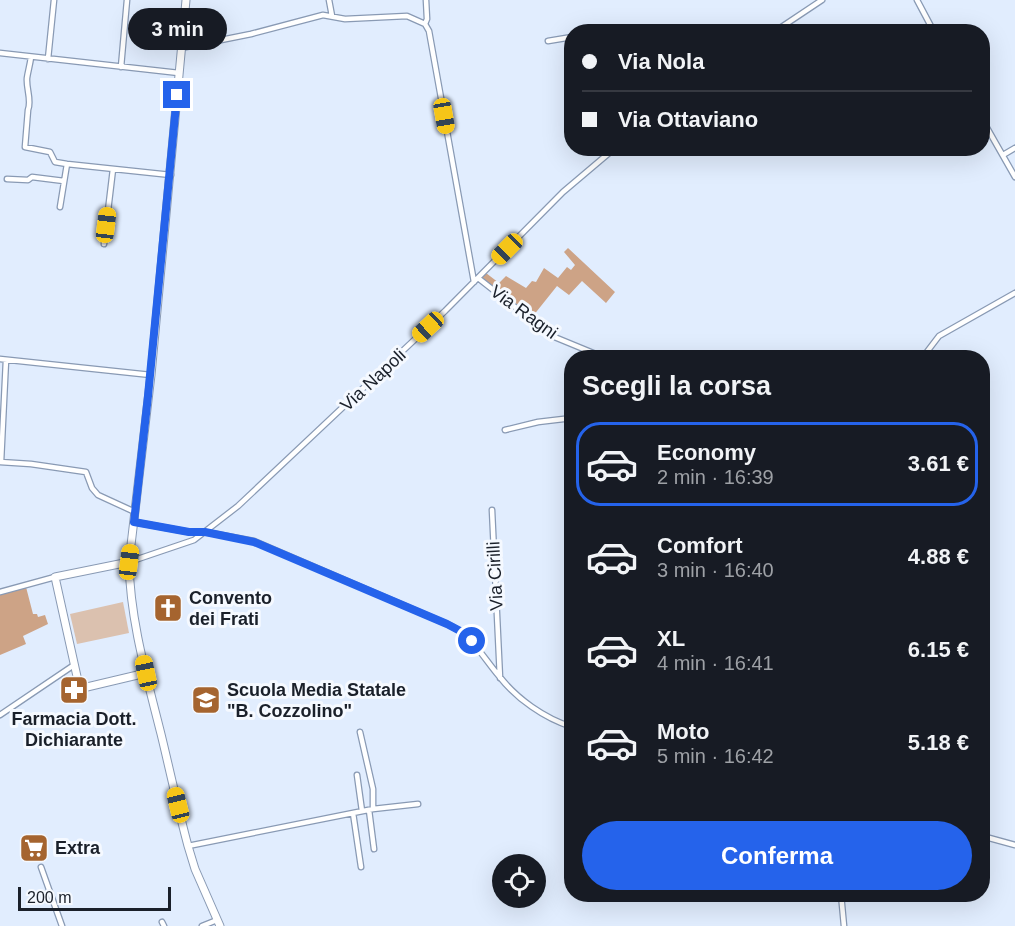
<!DOCTYPE html>
<html lang="it">
<head>
<meta charset="utf-8">
<style>
	body { margin:0; font-family:Arial,sans-serif; background:#20242c; color:#f1f3f6; height:100vh; display:flex; flex-direction:column; font-size:22px; white-space:nowrap }
	* { box-sizing:border-box; margin:0 }
	p { font-size:20px; color:#9ea1a6 }
	.icon { flex:none; width:33px; height:33px; fill:none; stroke:currentColor; stroke-width:2; stroke-linecap:round; stroke-linejoin:round }
	.map { position:relative; flex:1; overflow:hidden }
	.side { position:absolute; left:564px; top:350px; width:426px; height:552px; display:flex; flex-direction:column; background:#171b24; border-radius:24px; box-shadow:0 6px 24px #0002 }
	.side>* { flex:none }
	.hud { position:absolute; left:564px; top:24px; width:426px; height:132px; border-radius:24px; box-shadow:0 6px 24px #0002; display:grid; align-content:center; height:132px; padding:0 18px; background:#171b24 }
	.controls { position:absolute; left:492px; top:854px; display:grid; gap:12px }
	.controls a { display:grid; place-items:center; width:54px; height:54px; border-radius:50%; background:#171b24; box-shadow:0 6px 24px #0002; font-size:30px }
	.scale { position:absolute; left:18px; bottom:15px; width:153px; box-sizing:border-box; padding-left:6px; border:3px solid #1a202a; border-top:0; font-size:16px; line-height:21px; white-space:nowrap; color:#1a202a; -webkit-text-stroke:4px #f5f9ff; paint-order:stroke }
	.end { position:absolute; width:27px; height:27px; margin:-14px; border:8px solid #2563eb; background:#fff; box-shadow:0 0 0 3px #fff }
	.from { border-radius:50% }
	.bubble { position:absolute; height:42px; border-radius:21px; background:#171b24; box-shadow:0 6px 24px #0002; font-size:20px; font-weight:700; line-height:42px; text-align:center }
	.car { position:absolute; width:18px; height:36px; margin:-18px -9px; border-radius:8px; box-shadow:0 0 4px 2px #0007; background:linear-gradient(#f5c518 24%,#345 0 40%,#f5c518 0 76%,#345 0 86%,#f5c518 0) }
	.hud b { display:flex; align-items:center; gap:21px; height:57px; font-size:22px }
	.hud b+b { border-top:2px solid #363941 }
	.hud i { width:15px; height:15px; background:#f1f3f6 }
	ul { padding:0; list-style:none }
	li { display:flex; align-items:center; gap:18px; height:84px; margin:0 12px 9px; padding:0 6px; border:3px solid transparent; border-radius:24px }
	li div { flex:1 }
	li b { display:block; font-size:22px }
	li em { font-style:normal; font-weight:700 }
	li.active { border-color:#2563eb }
	li>.icon { width:54px; height:54px; stroke-width:1.5 }
	h2 { padding:0 18px; font-size:27px; line-height:72px }
	.action { display:flex; gap:12px; margin-top:auto; padding:12px 18px }
	.action a { flex:1; height:69px; border-radius:36px; background:#2563eb; color:#fff; font-size:24px; font-weight:700; line-height:69px; text-align:center }
	.map>svg:first-child { display:block }
</style>
</head>
<body>
<div class="map">
<svg width="1015" height="926" viewBox="0 0 1015 926">
	<rect width="100%" height="100%" fill="#e1edfe"/>
	<path fill="#dbc1af" d="M123,602L129,633L77,644L70,614Z"/>
	<path fill="#cda386" d="M568,248L615,292L606,303L582,281L569,295L557,286L533,316L481,278L486,273L499,283L506,276L526,288L532,281L536,282L544,268L558,278L567,267L571,270L575,265L564,252Z
		M26,587L33,614H37L38,617L45,615L48,624L23,636L26,644L0,655V594Z"/>
	<g fill="none" stroke-linecap="round" stroke-linejoin="round">
		<g stroke="#899ab4" stroke-width="7">
			<path id="street" d="M329,0L332,16
				M917,0L934,32
				M425,24L427,19L426,0
				M607,32L624,29V32
				M774,32L822,0
				M548,41L572,37
				M181,48L251,34L323,15L345,19L407,16L425,24L429,31L474,282
				M0,53L179,73
				M31,57C30,65 28,71 27,78C26,89 32,100 28,110L25,147L50,152L55,162L67,164L171,175
				M48,59L54,0
				M121,67L127,0
				M982,119L1015,177
				M1003,155L1015,148
				M7,179L28,180L32,177L64,181
				M60,207L67,164
				M104,244L113,169
				M478,278L552,336L603,357
				M923,357L939,336L1015,293
				M0,359L151,375
				M505,430L538,422L572,418
				M0,462L31,464L86,472L92,488L98,495L135,512
				M1,462L6,360
				M492,510L500,678
				M134,522L189,532H205L254,541L447,624C472,635 482,656 499,676C517,699 544,718 572,727
				M129,562L194,540L238,506L445,311L563,192L615,148
				M0,592L55,577
				M0,715L74,665
				M357,775L362,811
				M373,809L418,804
				M369,810L374,849
				M353,813L361,867
				M982,836L1015,845
				M188,846L373,809V789L360,732
				M41,867L62,926
				M841,894L844,926
				M162,922L164,926
				M202,926L217,920"/>
		</g>
		<g stroke="#899ab4" stroke-width="9">
			<path id="secondary" d="M186,0L151,375L129,562C130,620 147,678 161,734C170,771 178,809 188,846L195,869L220,926
				M129,562L55,577L78,681L87,687L146,673"/>
		</g>
		<use href="#street" stroke="#fff" stroke-width="4.5"/>
		<use href="#secondary" stroke="#fff" stroke-width="7"/>
	</g>
	<g fill="none" stroke-linecap="round" stroke-linejoin="round">
		<path stroke="#2563eb" stroke-width="8" d="M177,95L148,396L134,522L189,532H205L254,542L447,624L464,633L472,641"/>
	</g>
	<defs>
		<g id="church-square" transform="scale(1.5)"><rect x="-9" y="-9" width="18" height="18" rx="4" fill="#a5642f" stroke="#f5f9ff"/><path d="M-1.2-6h2.4v3.5h3.3v2.4h-3.3V6h-2.4V-.1h-3.3v-2.4h3.3Z" fill="#fff"/></g>
		<g id="pharmacy-square" transform="scale(1.5)"><rect x="-9" y="-9" width="18" height="18" rx="4" fill="#a5642f" stroke="#f5f9ff"/><path d="M-2-6h4v4h4v4h-4v4h-4v-4h-4v-4h4Z" fill="#fff"/></g>
		<g id="school-square" transform="scale(1.5)"><rect x="-9" y="-9" width="18" height="18" rx="4" fill="#a5642f" stroke="#f5f9ff"/><path d="M0-5L7-2L0 1L-7-2ZM-4 1L0 2.5L4 1V4Q0 6-4 4Z" fill="#fff"/></g>
		<g id="supermarket-square" transform="scale(1.5)"><rect x="-9" y="-9" width="18" height="18" rx="4" fill="#a5642f" stroke="#f5f9ff"/><path d="M-6-5.5h2.5l.6 2H6L4.5 2H-2.5L-4.4-4H-6ZM-1.5 3.2a1.3 1.3 0 1 0 .1 0ZM3 3.2a1.3 1.3 0 1 0 .1 0Z" fill="#fff"/></g>
	</defs>
	<g fill-rule="evenodd">
		<use href="#church-square" x="168" y="608"/>
		<use href="#pharmacy-square" x="74" y="690"/>
		<use href="#school-square" x="206" y="700"/>
		<use href="#supermarket-square" x="34" y="848"/>
	</g>
	<g text-anchor="middle" stroke-width="6" stroke-linejoin="round" paint-order="stroke">
		<g font-size="18" fill="#1a202a" stroke="#f5f9ff">
			<text transform="translate(524 312) rotate(36)" y="6">Via Ragni</text>
			<text transform="translate(373 380) rotate(-43)" y="6">Via Napoli</text>
			<text transform="translate(495 576) rotate(-93)" y="6">Via Cirilli</text>
		</g>
		<g font-size="18" font-weight="bold" fill="#1a202a" stroke="#f5f9ff" text-anchor="start">
			<text x="189" y="604">Convento<tspan x="189" dy="21">dei Frati</tspan></text>
			<text x="227" y="696">Scuola Media Statale<tspan x="227" dy="21">"B. Cozzolino"</tspan></text>
			<text x="74" y="725" text-anchor="middle">Farmacia Dott.<tspan x="74" dy="21">Dichiarante</tspan></text>
			<text x="55" y="854">Extra</text>
		</g>
	</g>
</svg>
<div class="controls">
<a><svg class="icon" aria-label="locate" viewBox="0 0 24 24"><circle cx="12" cy="12" r="6"/><path d="M12 2v4M12 18v4M2 12h4M18 12h4"/></svg></a>
</div>
<div class="scale">200 m</div>
<i class="end from" style="left:472px;top:641px"></i>
<i class="end" style="left:177px;top:95px"></i>
<div class="bubble" style="left:128px;top:8px;width:99px">3 min</div>
<i class="car" style="left:444px;top:116px;rotate:170deg"></i>
<i class="car" style="left:106px;top:225px;rotate:7deg"></i>
<i class="car" style="left:507px;top:249px;rotate:225deg"></i>
<i class="car" style="left:428px;top:327px;rotate:227deg"></i>
<i class="car" style="left:129px;top:562px;rotate:7deg"></i>
<i class="car" style="left:146px;top:673px;rotate:348deg"></i>
<i class="car" style="left:178px;top:805px;rotate:346deg"></i>
<div class="hud">
<b><i class="from"></i>Via Nola</b>
<b><i></i>Via Ottaviano</b>
</div>
<section class="side">
<h2>Scegli la corsa</h2>
<ul>
<li class="active"><svg class="icon" aria-label="car" viewBox="0 0 24 24"><path d="M5 17H2v-5l4-1 3-4h7l3 4 3 1v5h-3M9 17h6M6 11h13"/><circle cx="7" cy="17" r="2"/><circle cx="17" cy="17" r="2"/></svg><div><b>Economy</b><p>2 min · 16:39</p></div><em>3.61 €</em></li>
<li><svg class="icon" aria-label="car" viewBox="0 0 24 24"><path d="M5 17H2v-5l4-1 3-4h7l3 4 3 1v5h-3M9 17h6M6 11h13"/><circle cx="7" cy="17" r="2"/><circle cx="17" cy="17" r="2"/></svg><div><b>Comfort</b><p>3 min · 16:40</p></div><em>4.88 €</em></li>
<li><svg class="icon" aria-label="car" viewBox="0 0 24 24"><path d="M5 17H2v-5l4-1 3-4h7l3 4 3 1v5h-3M9 17h6M6 11h13"/><circle cx="7" cy="17" r="2"/><circle cx="17" cy="17" r="2"/></svg><div><b>XL</b><p>4 min · 16:41</p></div><em>6.15 €</em></li>
<li><svg class="icon" aria-label="car" viewBox="0 0 24 24"><path d="M5 17H2v-5l4-1 3-4h7l3 4 3 1v5h-3M9 17h6M6 11h13"/><circle cx="7" cy="17" r="2"/><circle cx="17" cy="17" r="2"/></svg><div><b>Moto</b><p>5 min · 16:42</p></div><em>5.18 €</em></li>
</ul>
<div class="action"><a>Conferma</a></div>
</section>
</div>
</body>
</html>
